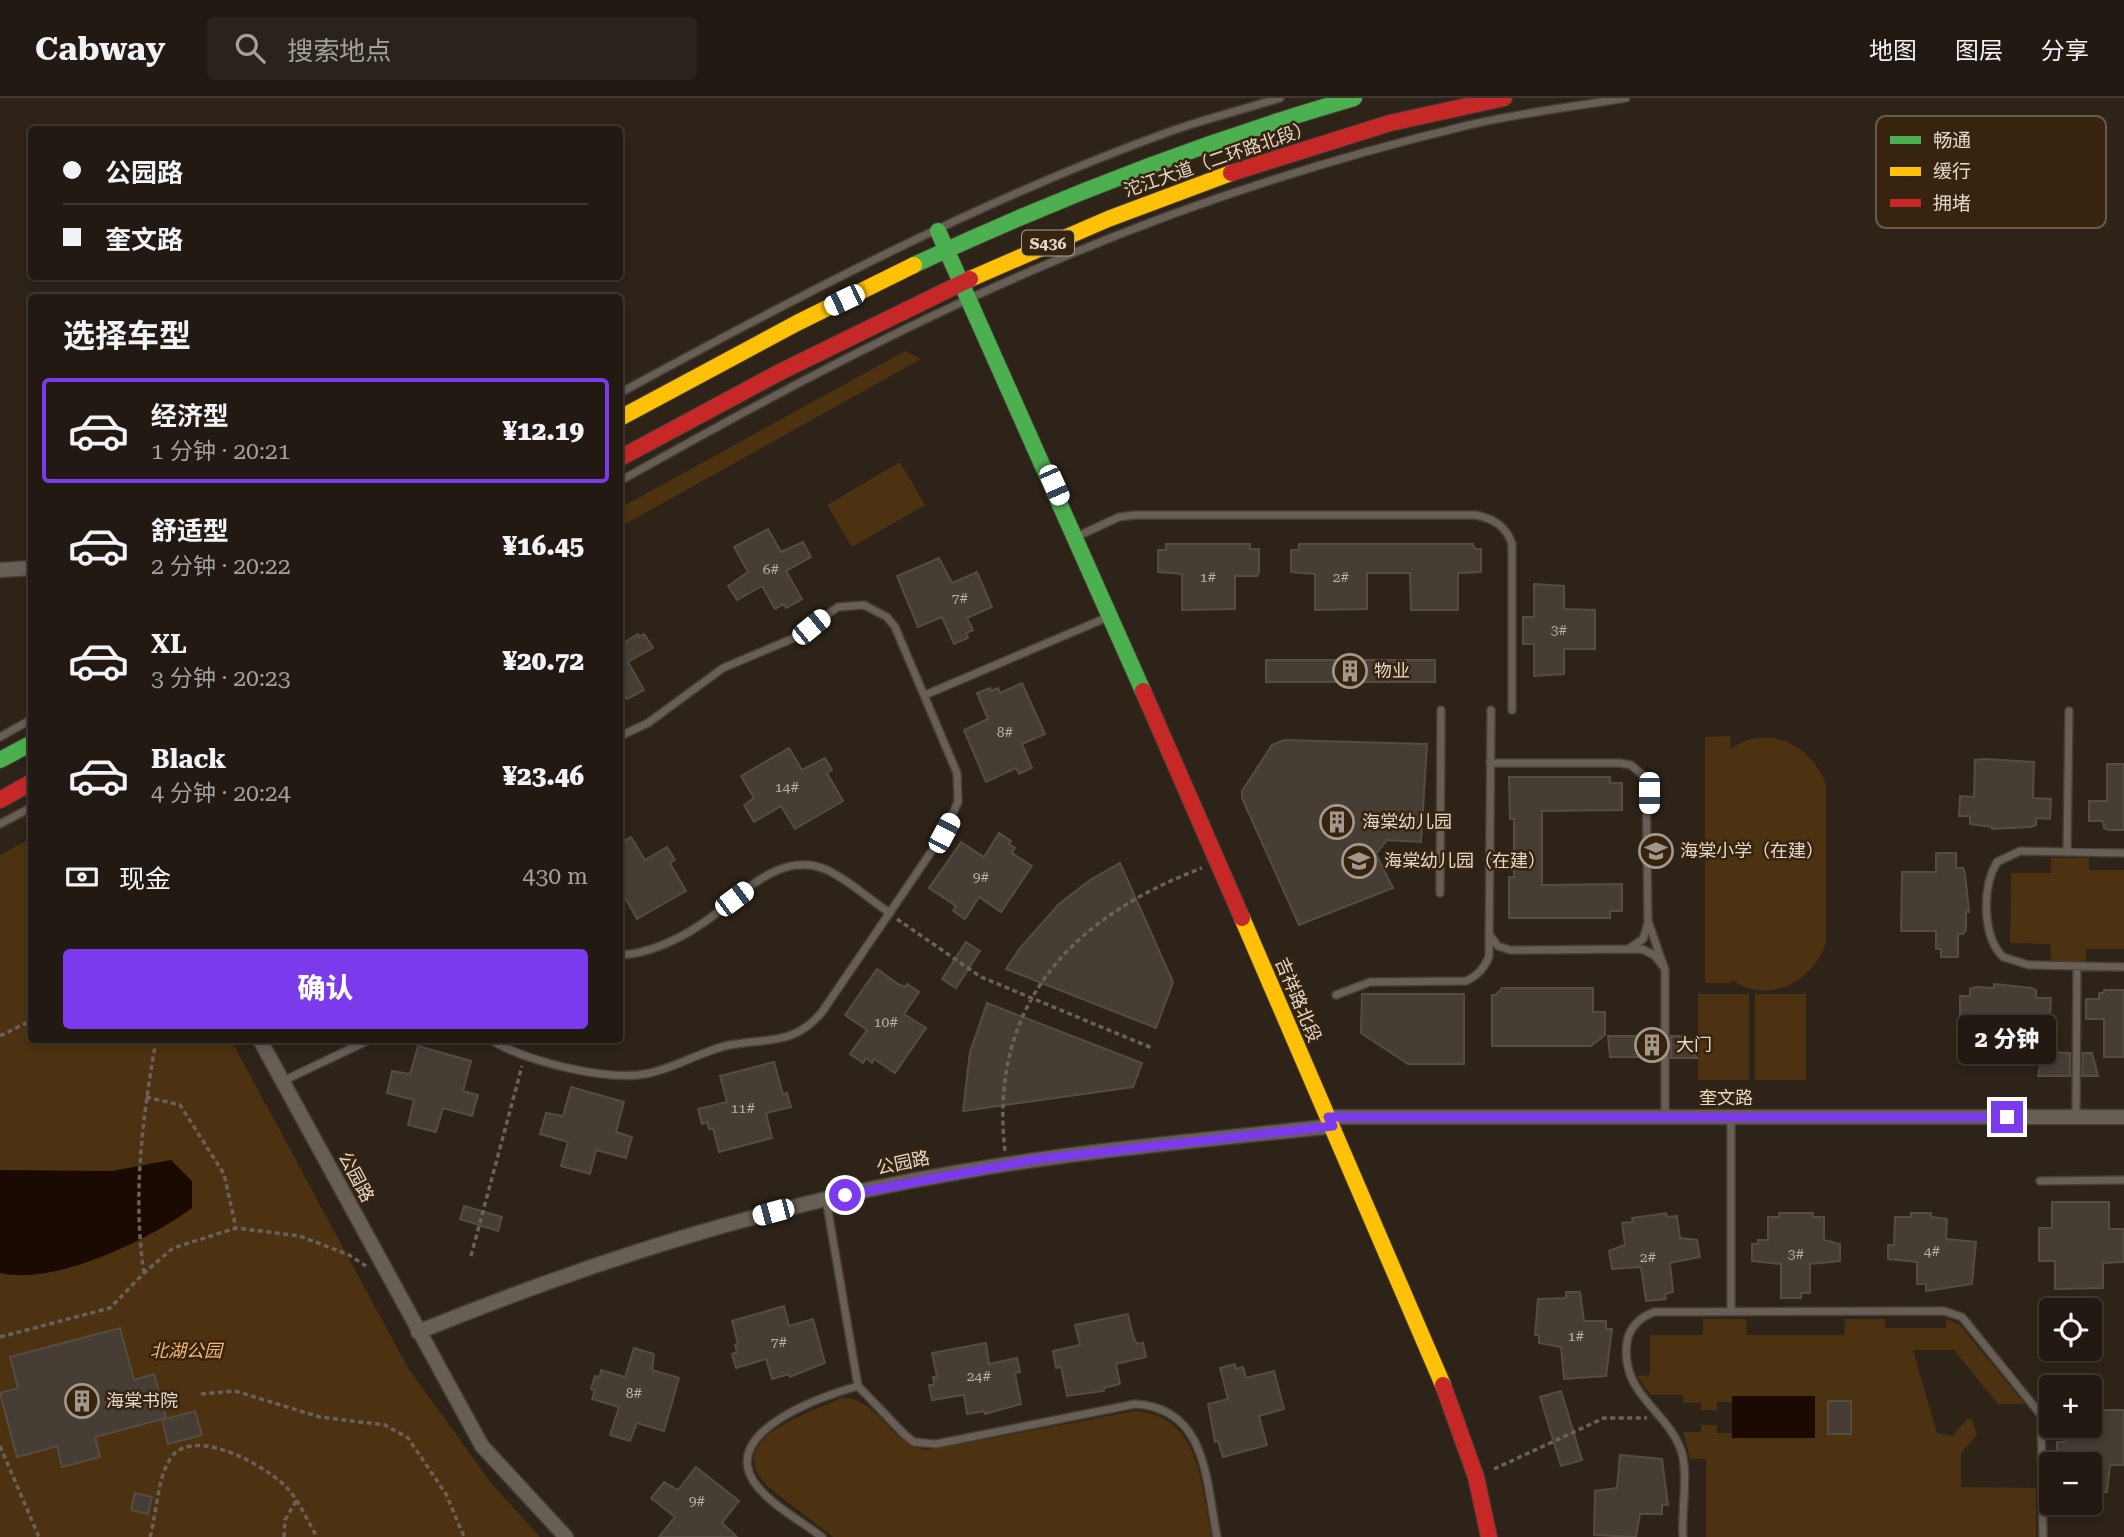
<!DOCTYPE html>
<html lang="zh">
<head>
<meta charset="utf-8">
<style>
	body { margin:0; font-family:"Roboto Serif","Noto Sans SC",serif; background:#2a231b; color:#f1f3f6; height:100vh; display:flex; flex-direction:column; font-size:26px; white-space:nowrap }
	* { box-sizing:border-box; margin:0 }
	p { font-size:23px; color:#a2a19f }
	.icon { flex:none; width:38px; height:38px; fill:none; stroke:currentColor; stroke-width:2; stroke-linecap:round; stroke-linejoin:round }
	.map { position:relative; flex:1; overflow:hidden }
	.details { position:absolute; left:28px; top:196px; width:595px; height:749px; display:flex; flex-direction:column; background:#221a12; border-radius:7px; box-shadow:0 4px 10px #0003,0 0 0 2px #3f3832 }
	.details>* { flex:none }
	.hud { position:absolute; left:28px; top:28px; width:595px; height:154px; border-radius:7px; box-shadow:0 4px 10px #0003,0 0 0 2px #3f3832; display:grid; align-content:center; height:154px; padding:0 35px; background:#221a12 }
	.buttons { position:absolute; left:2039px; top:1200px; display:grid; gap:14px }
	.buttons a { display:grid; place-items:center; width:63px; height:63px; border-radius:7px; background:#221a12; box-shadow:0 4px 10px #0003,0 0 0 2px #3f3832; font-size:35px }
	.end { position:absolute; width:32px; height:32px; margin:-16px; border:9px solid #7c3aed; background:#fff; box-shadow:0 0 0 4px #fff }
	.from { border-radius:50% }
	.bubble { position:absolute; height:49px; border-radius:7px; background:#221a12; box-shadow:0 4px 10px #0003,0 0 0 2px #3f3832; font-size:23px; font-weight:800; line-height:49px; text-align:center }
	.car { position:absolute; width:21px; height:42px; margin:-21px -10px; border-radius:9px; box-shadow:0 0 5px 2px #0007; background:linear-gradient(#fff 24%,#345 0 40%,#fff 0 76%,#345 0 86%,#fff 0) }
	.hud b { display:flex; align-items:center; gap:24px; height:66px; font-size:26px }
	.hud b+b { border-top:2px solid #3f3832 }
	.hud i { width:18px; height:18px; background:#f1f3f6 }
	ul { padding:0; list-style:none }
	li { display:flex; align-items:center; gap:21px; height:105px; margin:0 14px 10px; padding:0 21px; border:4px solid transparent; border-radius:7px }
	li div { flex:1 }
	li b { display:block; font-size:26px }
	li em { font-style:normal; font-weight:800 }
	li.on { border-color:#7c3aed }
	li>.icon { width:63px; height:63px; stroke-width:1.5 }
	h2 { padding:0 35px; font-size:32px; line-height:84px }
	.pay { display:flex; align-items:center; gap:18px; height:77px; padding:0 35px; font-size:26px }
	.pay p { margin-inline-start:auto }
	.primary-button { display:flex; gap:14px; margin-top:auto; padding:14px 35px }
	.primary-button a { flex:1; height:80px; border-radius:7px; background:#7c3aed; color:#fff; font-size:28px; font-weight:800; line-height:80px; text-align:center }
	header { display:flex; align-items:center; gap:42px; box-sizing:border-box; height:98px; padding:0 35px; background:#221a12; border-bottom:2px solid #3f3832 }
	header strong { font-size:33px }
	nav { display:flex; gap:38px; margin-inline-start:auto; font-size:24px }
	.search { width:490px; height:63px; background:#2a231b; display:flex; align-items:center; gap:18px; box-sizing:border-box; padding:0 24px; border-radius:7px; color:#a2a19f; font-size:26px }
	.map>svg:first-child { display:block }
</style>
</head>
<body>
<header>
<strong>Cabway</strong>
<div class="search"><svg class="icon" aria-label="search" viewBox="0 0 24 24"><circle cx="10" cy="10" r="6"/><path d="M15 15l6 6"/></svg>搜索地点</div>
<nav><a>地图</a><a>图层</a><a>分享</a></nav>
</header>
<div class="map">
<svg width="2124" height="1439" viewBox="0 0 2124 1439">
	<rect width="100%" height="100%" fill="#2d2318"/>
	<path fill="#4c3210" d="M905,253L921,261L620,429V410Z
		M900,364L925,407L852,449L827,407Z
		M1730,638L1731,651C1768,624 1813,648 1826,687V844C1814,884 1768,908 1731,881V885H1705V639Z
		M31,740L32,942H231L408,1270L491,1385L540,1439H0V757Z
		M2051,760H2089V772H2124V851H2086V863H2051L2050,846L2010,845L2011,775H2051Z
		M1698,896H1749V982H1698Z
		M1755,896H1806V982H1755Z
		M1703,1221H1746L1747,1237H1844L1845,1221H1885V1230H1946V1221L1959,1226L2025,1306H1998L1954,1252H1913L1937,1335L1952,1338L1967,1321H1972L1977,1337L1961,1355V1389L2036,1390V1439H1706V1361H1690L1683,1334H1701V1327H1717V1335H1731L1732,1340L1815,1339L1732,1299V1304H1717V1312H1701V1305H1683V1297H1651L1637,1278L1650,1277V1237H1703Z
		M841,1300C880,1299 890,1349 929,1352L1135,1313C1202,1318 1200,1387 1212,1439H833L768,1389C720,1340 807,1317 841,1300Z"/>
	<path fill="#1b0a02" d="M171,1062L192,1083V1110C149,1142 54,1188 0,1175V1072L112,1073Z
		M1732,1298H1815V1340H1732Z"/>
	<path fill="#463d34" stroke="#554c42" stroke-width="2" d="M768,431L781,454L803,444L811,459L786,473L802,501L786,510L784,506L775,511L762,488L737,502L728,488L748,474L734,449Z
		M1166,446H1250V451H1259V474L1257,478H1235V511L1182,512V476L1158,474V452H1166Z
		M1299,446H1473L1475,451H1481V474L1458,475V512H1411L1410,475H1367V511L1315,512V476L1291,474V452H1299Z
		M939,460L952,485L977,474L992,509L967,520L973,532L966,535L968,540L954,546L942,519L918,529L897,478Z
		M1534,486L1564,488V511L1595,512V551H1564V576L1534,578V546H1523V519H1534Z
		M638,536L639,539L644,536L653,550L628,564L644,592L627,601L625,598L620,601V547Z
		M1266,562H1435V584H1266Z
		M1022,585L1045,636L1022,646L1032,670L1019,676L1016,670L986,684L964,632L988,621L977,595L990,590L991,593L998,590L1000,595Z
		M1284,642L1427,646L1421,744L1387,742L1376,756L1393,790L1299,827L1242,700V693L1272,647Z
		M789,650L802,672L825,660L832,672L827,675L843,703L795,731L781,708L754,724L744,707L754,700L741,678Z
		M1985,661L2034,664L2033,700L2051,701L2050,721L2036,720V727L2031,729L1992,731V729L1970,726V718H1959L1960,698L1974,699L1975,662Z
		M2107,666H2124V732H2108L2104,730L2103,723H2089V703H2107Z
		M1509,679H1610V685H1622V712L1542,713V787L1622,786V813H1610V820H1509V779H1514V721H1510Z
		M999,735L1011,743L1009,746L1015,750L1012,755L1032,768L1001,814L979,799L965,821L953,813L956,808L929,790L961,744L984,759Z
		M631,739L645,762L667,749L675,762L670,765L686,793L637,821L620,791V745Z
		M1936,755H1956V770H1963L1965,776L1969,814H1966V832L1963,836H1958V859H1941V851H1936V833H1901L1902,774H1936Z
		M1120,765L1173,884L1156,930L1006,871L1020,850L1059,806L1090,782Z
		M966,844L980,853L956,890L942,881Z
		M877,871L898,886L905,889L907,886L919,894L904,916L926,930L895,975L874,961L872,965L866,960L863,965L850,956L867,932L845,917Z
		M1994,886L2032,890L2036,892V900H2051L2050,920L2032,919L2031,958L1973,954L1974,918H1960V898H1970V891L1976,889L1994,890Z
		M1502,890H1593V914H1605V937L1591,948H1492V897H1496Z
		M2104,892H2124V959H2104V921H2086V901H2099V895H2104Z
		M1362,896H1464V966H1408L1361,935Z
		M987,905L1142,965L1133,989L963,1013L970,954Z
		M1608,938H1659V959H1610Z
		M1671,938H1684L1697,960H1671Z
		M418,948L471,963L463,993L478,997L472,1018L443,1010L436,1034L408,1027L414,1002L387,995L392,973L410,976Z
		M2043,954L2070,955V978H2038Z
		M2083,955H2092L2098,978H2082Z
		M774,964L783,996L787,995L791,1009L766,1015L772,1040L719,1054L713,1030L709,1031L707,1024L702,1026L698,1011L727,1004L720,978Z
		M571,989L624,1004L616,1034L632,1039L626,1060L596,1052L590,1076L561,1068L568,1044L540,1036L546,1015L563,1018Z
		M2052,1104H2109V1131H2124V1164L2103,1165V1190L2055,1191V1163H2039V1130H2052Z
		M464,1108L502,1119L498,1133L460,1121Z
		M1666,1115L1667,1119L1677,1118L1680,1140L1697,1142L1700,1159L1670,1165L1673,1194L1665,1196L1666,1201L1646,1203L1641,1169L1612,1171L1609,1153L1625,1147L1622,1125L1633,1124L1632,1120Z
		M1779,1115H1813V1119H1824V1142L1840,1146V1163L1810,1166V1195H1801V1200H1781V1166L1752,1163V1146H1758V1142H1768V1119H1779Z
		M1911,1115H1931V1119L1947,1121L1946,1141L1976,1144L1972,1186L1926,1193V1186H1917V1164L1888,1161V1147H1894L1895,1119H1911Z
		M1566,1194H1580L1584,1223H1606V1231H1612L1606,1278L1564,1281L1561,1249L1539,1245V1237H1535L1538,1201L1566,1200Z
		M784,1208L789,1228L813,1221L825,1265L790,1279L789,1276L772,1281L766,1261L736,1270L732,1256L737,1254L735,1247L738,1246L732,1223Z
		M1128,1216L1133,1238L1137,1246L1143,1245L1146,1259L1116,1266L1120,1286L1104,1290V1293L1067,1298L1061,1269L1056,1270L1053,1253L1080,1247L1075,1227Z
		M120,1230L134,1282L154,1276L166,1320L95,1339L100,1359L62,1369L57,1348L17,1359L0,1295L18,1290L10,1259Z
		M986,1245L989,1266L1017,1260L1020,1274L1015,1275L1021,1306L985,1316L984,1313L967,1316L964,1297L932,1302L929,1287H934L933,1279H937L932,1255Z
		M634,1250L654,1256L652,1272L679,1280L664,1333L637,1325L630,1343L610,1337L619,1309L592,1301L595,1292L591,1291L595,1278L600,1279L601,1272L625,1279Z
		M1235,1266L1236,1271L1243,1269L1246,1280L1274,1273L1284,1311L1259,1318L1267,1347L1223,1359L1218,1343L1215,1344L1208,1306L1228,1301L1220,1270Z
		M1561,1293L1582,1362L1561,1368L1540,1299Z
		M1828,1303H1851V1336H1828Z
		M2090,1306H2103V1312H2124V1367H2110L2107,1394H2093L2090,1367H2060L2057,1360V1344H2064V1335H2086V1328H2090Z
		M195,1313L202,1337L168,1346L162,1322Z
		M1620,1357L1662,1361L1668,1407H1662V1416H1640L1636,1439L1594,1437L1595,1393L1617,1390Z
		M696,1369L739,1403L722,1425L737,1439H659L675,1419L651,1400L664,1384L678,1392Z
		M135,1395L152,1399L148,1416L131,1412Z"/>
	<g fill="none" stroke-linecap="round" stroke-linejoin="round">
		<g stroke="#463d35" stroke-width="10">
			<path id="lane" d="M620,295C798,198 982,101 1174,32C1209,20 1245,11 1280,0
				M620,383C760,304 903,227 1052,164C1185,107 1324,62 1465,28C1517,15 1572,9 1626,0
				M1078,438L1119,419L1135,417H1476C1494,421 1506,428 1512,446V612
				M925,597L1108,519
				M0,639L32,621
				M1490,665H1620L1631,667L1646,680L1648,823L1665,872V1019
				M0,726L32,709
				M2067,754L2069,613
				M2124,755L2020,753L1997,764C1982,789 1982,838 2003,859L2029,867L2124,869
				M1440,795L1441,612
				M1489,836L1498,848L1510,852L1642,851L1654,857L1663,868
				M1630,850L1643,841L1648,825
				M620,857C647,856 678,842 700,827C738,803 777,750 827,772C849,782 870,802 890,815
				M1336,897L1370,884L1466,883C1477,878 1485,870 1489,858L1491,612
				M491,942C525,963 605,983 645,976C673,971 698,955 725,948C765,939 793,949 822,914L944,735L958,704L957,675L895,529L887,519L864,507L838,509L794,540L723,570L648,625L620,638
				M283,983L369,942
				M2076,1019L2077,868
				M2040,1083L2124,1082
				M826,1101L858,1288L905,1337L914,1344L936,1346L1135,1306C1207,1310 1206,1383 1217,1439
				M1731,1213V1019
				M822,1439C801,1423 769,1406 754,1384C720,1333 823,1298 858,1288
				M1683,1439C1681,1414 1689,1375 1681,1352C1666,1311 1620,1296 1627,1244C1629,1230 1640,1219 1654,1214L1944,1213L1962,1219L2041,1317L2043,1439"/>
		</g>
		<g stroke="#463d35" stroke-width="17">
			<path id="street" d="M0,472L32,470
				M260,942L482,1348L566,1439
				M1328,1019H2124
				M418,1234C596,1162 770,1106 960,1074C1083,1052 1208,1042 1333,1028"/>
		</g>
		<g stroke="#463d35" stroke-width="18">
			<path id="fast" d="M938,133L1143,593
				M914,167C1057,100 1202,44 1354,0
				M0,662L32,645"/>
		</g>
		<g stroke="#463d35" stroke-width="18">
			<path id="slow" d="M970,181L1108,121L1231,75
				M620,320L797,225L914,167
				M1242,820L1443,1287"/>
		</g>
		<g stroke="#463d35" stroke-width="18">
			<path id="jam" d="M1231,75L1390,25L1504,0
				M620,360L780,274L970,181
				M1143,593L1242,820
				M0,702L32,684
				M1443,1287L1476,1379L1489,1439"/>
		</g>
		<path stroke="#69625a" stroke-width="3.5" stroke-dasharray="5 3.5" stroke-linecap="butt" d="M897,821L981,879L1152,950
			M0,938L32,922
			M146,999L180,1007L224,1076L236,1130
			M1005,1053C988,907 1072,819 1202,770
			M471,1158L522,968
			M144,1175C132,1097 143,1018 156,942
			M0,1239L110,1210L144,1175L173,1150L236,1130L300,1138L349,1157L366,1168
			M201,1296L235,1293L320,1319L385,1327L408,1340L446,1396L464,1439
			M0,1348L39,1439
			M1494,1371L1604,1320H1647
			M150,1439C157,1415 157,1375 174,1356C200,1330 270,1370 289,1392C300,1405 308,1424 317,1439
			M284,1439L285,1422L296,1403"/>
		<use href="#lane" stroke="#675e56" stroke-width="7"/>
		<use href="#street" stroke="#675e56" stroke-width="14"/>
		<use href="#fast" stroke="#4caf50" stroke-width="16"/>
		<use href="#slow" stroke="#ffc107" stroke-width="16"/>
		<use href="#jam" stroke="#c62828" stroke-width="16"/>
	</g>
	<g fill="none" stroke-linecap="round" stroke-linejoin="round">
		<path stroke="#7c3aed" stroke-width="9" d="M845,1097L1038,1061L1333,1028L1328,1019H2007"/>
	</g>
	<defs>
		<g id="building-ring" transform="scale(1.75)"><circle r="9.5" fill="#36240f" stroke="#a4988c" stroke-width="1.5"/><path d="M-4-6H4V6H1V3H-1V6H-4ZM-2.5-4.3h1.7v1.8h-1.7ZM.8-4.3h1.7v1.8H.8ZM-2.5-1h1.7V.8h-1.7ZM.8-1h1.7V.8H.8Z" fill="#a4988c"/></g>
		<g id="school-ring" transform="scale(1.75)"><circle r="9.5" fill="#36240f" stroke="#a4988c" stroke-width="1.5"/><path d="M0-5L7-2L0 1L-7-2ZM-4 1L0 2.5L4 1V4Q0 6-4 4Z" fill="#a4988c"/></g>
	</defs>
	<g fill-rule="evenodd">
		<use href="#building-ring" x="1350" y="573"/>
		<use href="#building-ring" x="1337" y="724"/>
		<use href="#school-ring" x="1656" y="753"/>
		<use href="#school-ring" x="1359" y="763"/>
		<use href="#building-ring" x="1652" y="947"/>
		<use href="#building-ring" x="82" y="1303"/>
	</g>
	<g text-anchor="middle" stroke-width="5" stroke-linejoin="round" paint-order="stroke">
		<g font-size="14" fill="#bcb0a5">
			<text x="771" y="476">6#</text>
			<text x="1208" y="484">1#</text>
			<text x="1341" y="484">2#</text>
			<text x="960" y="505">7#</text>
			<text x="1559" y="537">3#</text>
			<text x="1005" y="639">8#</text>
			<text x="787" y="694">14#</text>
			<text x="981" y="784">9#</text>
			<text x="886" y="929">10#</text>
			<text x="743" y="1015">11#</text>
			<text x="1932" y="1158">4#</text>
			<text x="1796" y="1161">3#</text>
			<text x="1648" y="1164">2#</text>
			<text x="1576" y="1243">1#</text>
			<text x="779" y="1249">7#</text>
			<text x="979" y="1283">24#</text>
			<text x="634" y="1300">8#</text>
			<text x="697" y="1408">9#</text>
		</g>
		<rect fill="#36240f" stroke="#b0a193" stroke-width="2" x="1022" y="132.5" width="52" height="25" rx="5"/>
		<g font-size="16" font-weight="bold" fill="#e4d7cb">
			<text x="1048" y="151">S436</text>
		</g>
		<g font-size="18" fill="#e4d7cb" stroke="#36240f">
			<text transform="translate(1218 61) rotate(-19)" y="6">沱江大道（二环路北段）</text>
			<text transform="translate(1298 902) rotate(67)" y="6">吉祥路北段</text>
			<text x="1726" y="1006">奎文路</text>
			<text transform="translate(903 1065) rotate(-12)" y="6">公园路</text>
			<text transform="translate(356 1079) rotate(62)" y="6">公园路</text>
		</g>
		<g font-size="18" fill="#e4d7cb" stroke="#36240f" text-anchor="start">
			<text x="1374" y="579">物业</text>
			<text x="1362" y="730">海棠幼儿园</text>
			<text x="1680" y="759">海棠小学（在建）</text>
			<text x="1384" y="769">海棠幼儿园（在建）</text>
			<text x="1676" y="953">大门</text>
			<text x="106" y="1309">海棠书院</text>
		</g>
		<g font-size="18" font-style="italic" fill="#f4b875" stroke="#36240f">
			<text x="186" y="1259">北湖公园</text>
		</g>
	</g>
	<rect x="1876" y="18" width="230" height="112" rx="10" fill="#36240f" stroke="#6a5a47" stroke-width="2"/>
	<rect x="1890" y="38" width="31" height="8" fill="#4caf50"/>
	<rect x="1890" y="69" width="31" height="9" fill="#ffc107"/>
	<rect x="1890" y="101" width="31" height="8" fill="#c62828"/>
	<g font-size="19" fill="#e4d7cb">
		<text x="1933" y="49">畅通</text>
		<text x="1933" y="80">缓行</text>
		<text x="1933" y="112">拥堵</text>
	</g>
</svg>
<div class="buttons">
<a><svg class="icon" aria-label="locate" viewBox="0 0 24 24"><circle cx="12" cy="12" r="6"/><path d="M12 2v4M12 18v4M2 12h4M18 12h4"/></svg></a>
<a>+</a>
<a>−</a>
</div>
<i class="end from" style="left:845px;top:1097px"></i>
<i class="end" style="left:2007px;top:1019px"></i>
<div class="bubble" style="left:1958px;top:917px;width:98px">2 分钟</div>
<i class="car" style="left:844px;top:202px;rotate:244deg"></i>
<i class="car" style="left:1054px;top:387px;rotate:156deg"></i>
<i class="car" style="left:811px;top:529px;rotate:51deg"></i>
<i class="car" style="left:1649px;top:695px;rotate:180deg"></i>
<i class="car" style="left:944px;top:735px;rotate:28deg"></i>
<i class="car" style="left:734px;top:801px;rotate:53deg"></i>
<i class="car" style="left:773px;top:1114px;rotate:255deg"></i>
<div class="hud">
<b><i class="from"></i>公园路</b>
<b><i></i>奎文路</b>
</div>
<section class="details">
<h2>选择车型</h2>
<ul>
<li class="on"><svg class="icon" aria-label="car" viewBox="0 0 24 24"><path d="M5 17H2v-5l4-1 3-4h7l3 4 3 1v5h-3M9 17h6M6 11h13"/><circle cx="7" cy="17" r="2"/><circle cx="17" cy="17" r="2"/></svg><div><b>经济型</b><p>1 分钟 · 20:21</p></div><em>¥12.19</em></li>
<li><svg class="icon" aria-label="car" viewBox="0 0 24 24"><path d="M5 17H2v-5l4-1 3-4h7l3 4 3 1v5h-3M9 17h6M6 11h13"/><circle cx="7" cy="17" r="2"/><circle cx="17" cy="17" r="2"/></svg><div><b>舒适型</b><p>2 分钟 · 20:22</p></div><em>¥16.45</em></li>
<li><svg class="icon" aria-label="car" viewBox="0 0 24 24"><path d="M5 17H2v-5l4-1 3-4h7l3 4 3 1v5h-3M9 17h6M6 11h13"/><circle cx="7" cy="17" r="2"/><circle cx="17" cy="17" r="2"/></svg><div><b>XL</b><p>3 分钟 · 20:23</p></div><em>¥20.72</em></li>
<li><svg class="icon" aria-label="car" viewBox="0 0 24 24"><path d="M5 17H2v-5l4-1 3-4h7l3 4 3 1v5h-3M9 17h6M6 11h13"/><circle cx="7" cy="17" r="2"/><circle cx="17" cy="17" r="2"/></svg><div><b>Black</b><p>4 分钟 · 20:24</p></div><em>¥23.46</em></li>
</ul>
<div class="pay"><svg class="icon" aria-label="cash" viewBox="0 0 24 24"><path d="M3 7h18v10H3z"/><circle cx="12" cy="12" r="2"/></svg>现金<p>430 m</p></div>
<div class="primary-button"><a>确认</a></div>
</section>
</div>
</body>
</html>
